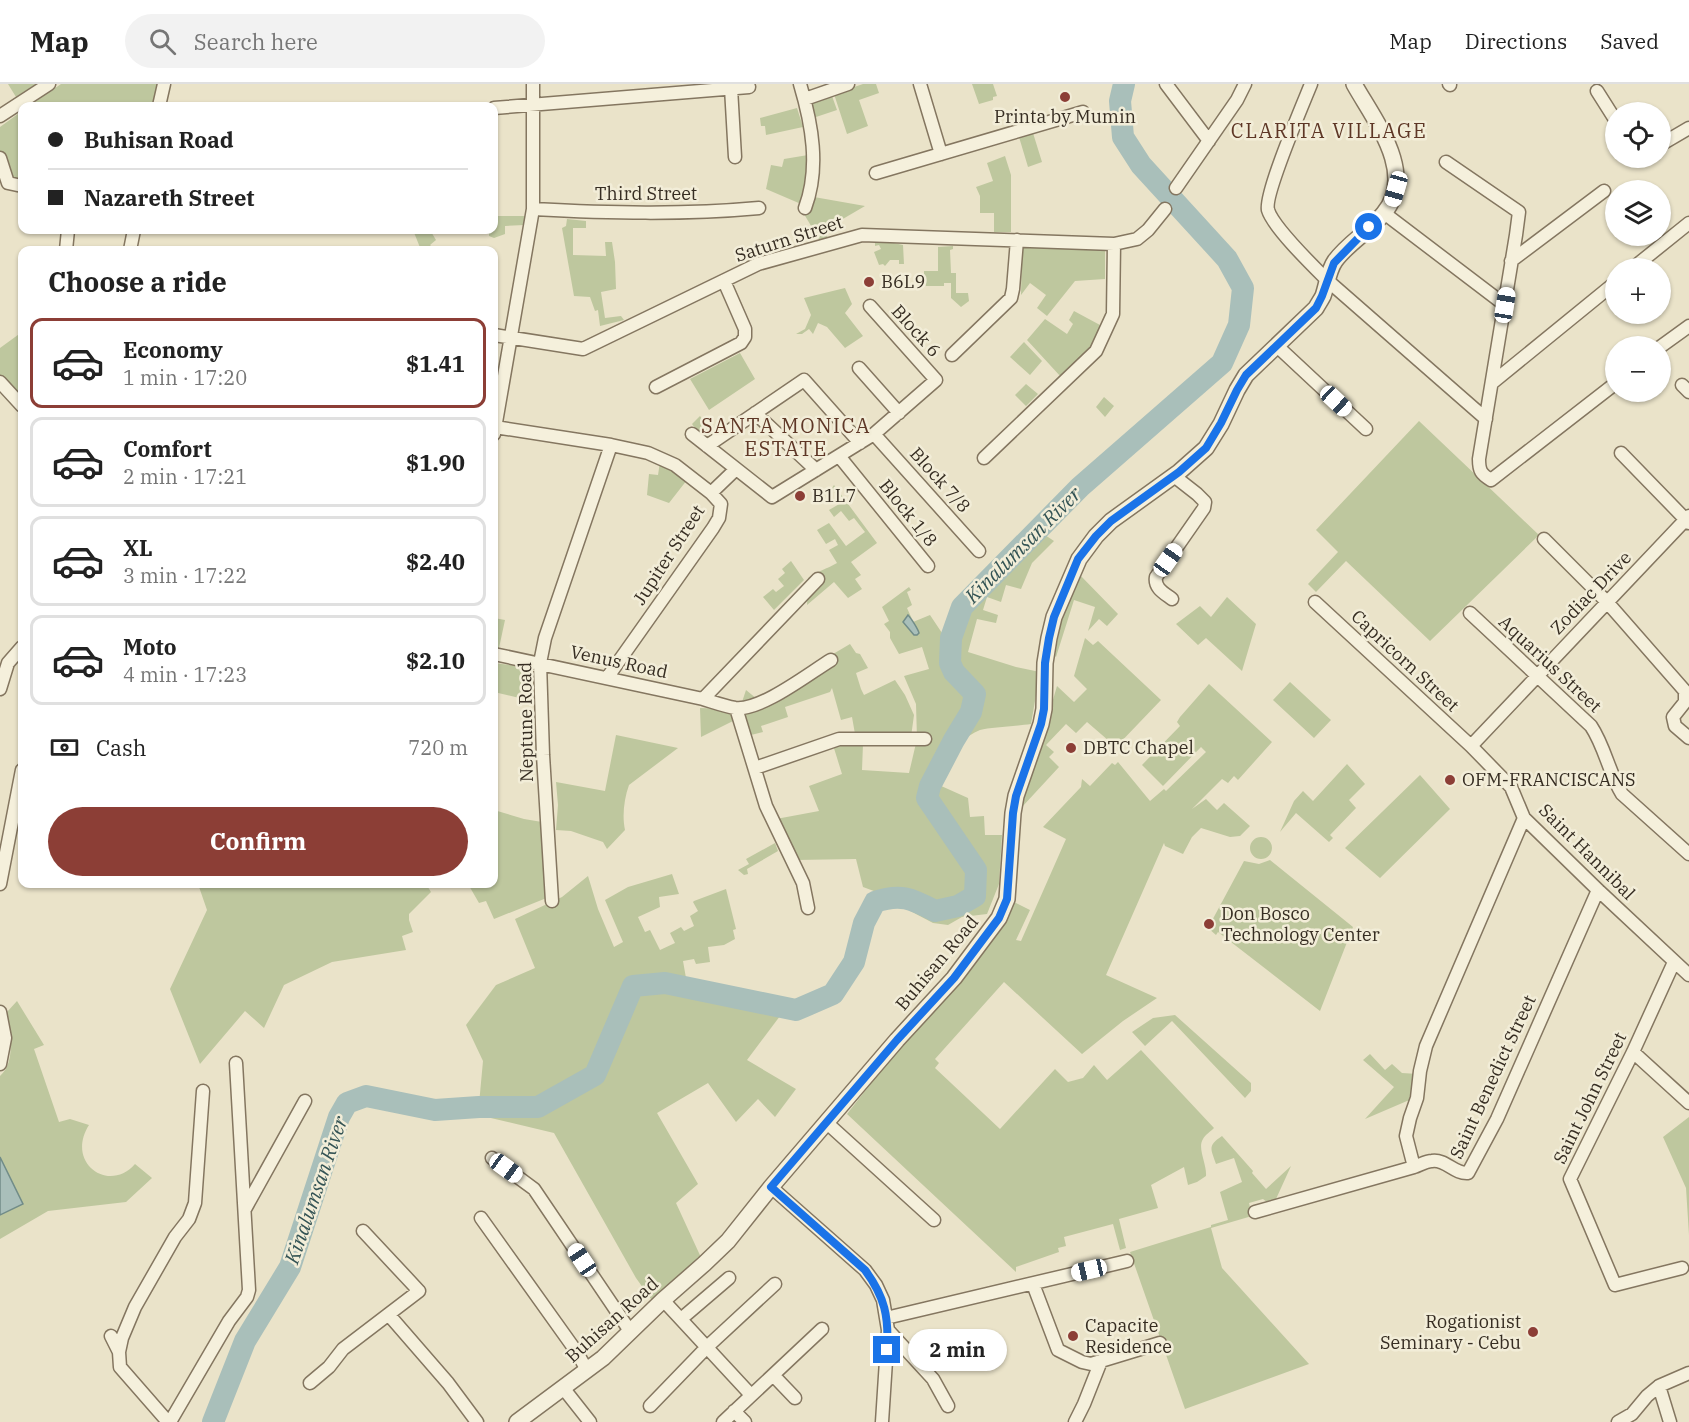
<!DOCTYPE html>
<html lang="en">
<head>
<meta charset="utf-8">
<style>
	body { margin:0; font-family:"IBM Plex Serif",serif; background:#f2f2f2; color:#222; height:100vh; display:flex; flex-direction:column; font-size:22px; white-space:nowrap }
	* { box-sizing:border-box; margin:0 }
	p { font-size:20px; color:#767676 }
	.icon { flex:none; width:33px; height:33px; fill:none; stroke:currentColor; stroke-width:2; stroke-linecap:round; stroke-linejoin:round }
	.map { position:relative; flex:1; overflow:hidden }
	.panel { position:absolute; left:18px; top:162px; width:480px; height:642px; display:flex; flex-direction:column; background:#fff; border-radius:12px; box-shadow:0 2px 4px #0004 }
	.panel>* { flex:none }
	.guide { position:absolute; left:18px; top:18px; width:480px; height:132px; border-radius:12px; box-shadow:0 2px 4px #0004; display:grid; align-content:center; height:132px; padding:0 30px; background:#fff }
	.tools { position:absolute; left:1605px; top:18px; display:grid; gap:12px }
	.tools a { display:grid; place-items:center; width:66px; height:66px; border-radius:50%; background:#fff; box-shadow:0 2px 4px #0004; font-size:30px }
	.end { position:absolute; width:27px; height:27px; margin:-14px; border:8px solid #1a73e8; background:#fff; box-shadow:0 0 0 3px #fff }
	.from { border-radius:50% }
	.bubble { position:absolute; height:42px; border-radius:21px; background:#fff; box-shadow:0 2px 4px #0004; font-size:20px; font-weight:800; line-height:42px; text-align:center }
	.car { position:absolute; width:18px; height:36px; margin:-18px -9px; border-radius:8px; box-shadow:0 0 4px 2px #0007; background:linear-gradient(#fff 24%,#345 0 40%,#fff 0 76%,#345 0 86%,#fff 0) }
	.guide b { display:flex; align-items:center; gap:21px; height:57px; font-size:22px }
	.guide b+b { border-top:2px solid #e0e0e0 }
	.guide i { width:15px; height:15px; background:#222 }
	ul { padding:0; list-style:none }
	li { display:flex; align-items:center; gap:18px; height:90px; margin:0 12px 9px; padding:0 18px; border:3px solid #e0e0e0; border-radius:12px }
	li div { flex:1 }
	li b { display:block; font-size:22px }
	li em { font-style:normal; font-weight:800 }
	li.active { border-color:#8c3e36 }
	li>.icon { width:54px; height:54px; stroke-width:1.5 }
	h2 { padding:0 30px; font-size:27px; line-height:72px }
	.pay { display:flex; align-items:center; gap:15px; height:66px; padding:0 30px; font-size:22px }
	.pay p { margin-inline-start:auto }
	.action { display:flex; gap:12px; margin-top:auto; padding:12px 30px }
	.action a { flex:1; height:69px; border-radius:36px; background:#8c3e36; color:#fff; font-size:24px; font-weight:800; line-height:69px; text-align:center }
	header { display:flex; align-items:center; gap:36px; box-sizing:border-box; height:84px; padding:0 30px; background:#fff; border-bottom:2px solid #e0e0e0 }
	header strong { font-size:28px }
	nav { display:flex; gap:33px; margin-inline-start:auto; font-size:21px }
	.search { width:420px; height:54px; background:#f2f2f2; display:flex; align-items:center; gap:15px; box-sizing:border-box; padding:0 21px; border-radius:33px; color:#767676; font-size:22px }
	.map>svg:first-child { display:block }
</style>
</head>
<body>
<header>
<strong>Map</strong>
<div class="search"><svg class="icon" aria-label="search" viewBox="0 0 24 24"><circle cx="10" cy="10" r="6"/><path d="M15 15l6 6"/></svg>Search here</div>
<nav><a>Map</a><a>Directions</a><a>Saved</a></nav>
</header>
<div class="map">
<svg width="1689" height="1338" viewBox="0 0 1689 1338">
	<rect width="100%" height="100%" fill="#eae3c9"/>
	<path fill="#bec79e" d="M8,0H36L16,13Z
		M61,0H158L154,22H29Z
		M863,0H876L879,9L859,16L868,42L847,50L834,10Z
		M972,0H993L997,12L993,13V16L979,20Z
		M832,12L837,26L813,34L809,19Z
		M797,24L803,43L766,51L765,42H761L760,34Z
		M22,27V99L6,95L0,76V43Z
		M1033,49L1042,78L1028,83L1019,53Z
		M808,71L807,92L801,120L766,105L771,81L782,83L784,75Z
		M1005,72L1011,91V148H994V129H980V112L976,103L993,97L987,79Z
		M814,113L865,122L824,146L828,154L820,157L804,130L810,124Z
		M494,132H526L524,141L505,142V150L494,154L489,152V146H494Z
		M567,135L586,137V144H573V171L606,172L605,158H612L615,178L616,205L601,208L605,234L621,232L624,236L600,242L598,226L595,227L590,213L574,212L562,144L566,142Z
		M413,146H430L436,156L430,161L435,166H421Z
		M875,155L903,161L904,180H899V176H890L885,182L883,180L879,181L874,168L881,165L879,161L875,162Z
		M953,162V165L950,166L951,189H956V209H968L969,217L961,223L951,214V199H944V202H926L924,199V187H938V163Z
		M1022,164H1105V195L1075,197L1047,232L1037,224L1046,211L1030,199L1021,211Z
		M845,204L852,220L845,229L863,252L845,264L827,243L818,239L813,250L809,245L802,250H796L805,245L811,231L804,214Z
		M1074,227L1100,241L1093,261L1061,293L1027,256L1045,235L1067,250L1073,240L1069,236Z
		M22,248V318L0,294V264Z
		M1024,258L1042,277L1030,291L1010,273Z
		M740,269L755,295L709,326L690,295Z
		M1026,300L1038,310L1026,322L1015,311Z
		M1104,313L1114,322L1105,333L1096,323Z
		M700,332L709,345L701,349L698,348L692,340Z
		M1419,337L1539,451L1430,557L1346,477L1316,508L1308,500L1338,468L1316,446Z
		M660,378L687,396L669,419L647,411L649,390L658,391Z
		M834,401L877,459L851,478L861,491L855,495L862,505L848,514L834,498L807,521L808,494C817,487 827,485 837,479L829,466L838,461L835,455L826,460L817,446L829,439L846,462L865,448L854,434L849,437L841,427L834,433L829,426L841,419L832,404Z
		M1039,441L1047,448L1045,451L1054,457L1032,479L1021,505L1006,501L1001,518L987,513L983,526L998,531L996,539L977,535L968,568L1016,583L1040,588L1031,640C1018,642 991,643 980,646C958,654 945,681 939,701L968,714L970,733L984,732L985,751H1002L999,800L987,830L962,833L948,841L933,839L897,820L890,813L863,803L856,775L796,776L776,735L819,727L809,702L842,690L833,661L863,660L862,686L909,689L917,655L916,620L904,592L929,585L922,563L899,570L890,554V548L884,540L889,537L882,523L909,503L911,506L907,508L912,521L907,524L912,535L908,531L903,538L910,547L913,538L930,531L946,555L962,523Z
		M791,477L804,496L774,526L763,513L773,505L776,508L784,502L778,495L785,489L782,485Z
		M1078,489L1118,530L1107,542L1099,535L1088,547L1095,523L1074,516L1056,573L1055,572L1061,536Z
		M1227,513L1256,540L1242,587L1206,554L1198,561L1176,540L1200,522L1211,533Z
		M494,534L505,536L499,564L494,563Z
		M1085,554L1093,561L1098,557L1161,616L1116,663L1087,638L1076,649L1066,640L1046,661L1054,668L1049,673L1059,683L1022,723L1019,720L1040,660L1057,602L1074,618L1087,605L1074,592Z
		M850,560L856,569L860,570L868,584L856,589L861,605L864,611L895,596L905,611L914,631L911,653L855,650L852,633L841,636L832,604L830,608L785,623L788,633L761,642L763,648L747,652L736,620L742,618L746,606L757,615Z
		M494,579L527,583L531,586L532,590V617L494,608Z
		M1290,598L1331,636L1314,654L1273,616Z
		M1209,600L1272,658L1238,696L1234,692L1228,699L1222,695L1192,725L1206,715L1217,726L1224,719L1250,742L1240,752L1230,753L1201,744L1192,753L1183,770L1165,762L1164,759L1106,891L1157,914L1123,937L1082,970L1004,898L935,975L939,979L935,984L1000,1045L1055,985L1068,998L1083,994L1094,981L1107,996L1141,966L1214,1044C1211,1047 1205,1051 1203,1055C1197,1064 1207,1080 1206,1092L1197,1098L1188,1101L1184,1083L1151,1101L1158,1124L1119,1135L1126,1164L1120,1166L1113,1140L1064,1153L1066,1162L1058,1164L1059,1168L1016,1183V1188L847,1030L876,993L946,910L1014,818L1030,826L1016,856L1021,857L1066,755L1043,743L1081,703L1082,695L1090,702L1112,679L1115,681L1118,678L1150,717L1164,705L1166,707L1206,668L1201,663L1163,702L1142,681L1180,642L1177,638L1180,633Z
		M700,624L734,625L737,635L701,653Z
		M616,651L678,664L629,701C624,715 622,732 625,746L607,765L603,758L571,747L556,746L558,721L556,698L605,707Z
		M1347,680L1365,700L1349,716L1356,724L1330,751L1333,754L1329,758L1296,729L1280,748L1294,717L1303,707L1313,717Z
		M1420,691L1450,725L1380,794L1345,764Z
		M494,726L524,735L542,738L549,813L494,835L486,817L479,819L468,800H494Z
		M1250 764a11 11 0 1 1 22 0a11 11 0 1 1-22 0Z
		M775,759L778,767L747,785L748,790L744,791L738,786L749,780L746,775Z
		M1270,776L1353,843L1320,927L1218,848L1216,851L1208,844L1244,777L1259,780Z
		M672,790L679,810L659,813L660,823L638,833L645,848L650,846L660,866L675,859L670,849L681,843L684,847L694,842L690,832L698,827L693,818L694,817L726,805L736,845L733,846L735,855L724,861L708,863L710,878L696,880L694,875L683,877L686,894L694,897L693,900L682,902L786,924L747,976L796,1005L775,1033L758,1015L736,1038L708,999L657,1029L698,1100L676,1119L704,1180L656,1222L636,1194L554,1049L478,1031L483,977L466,941L496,901L535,884L515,835L562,813L588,792L598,825L614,863L623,858L605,816L628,803Z
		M198,800H426L431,808L409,830V836L413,848L402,852L406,866L332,878L284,901L264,944L245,927L200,980L170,905L207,826Z
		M17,917L44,961L34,965L59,1038L70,1035L89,1041C65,1079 109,1110 135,1080L152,1094L126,1118L48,1127L0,1155V1131L22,1120L0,1073V992C17,977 9,948 7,928Z
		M1175,931L1251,999V1007L1245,1014L1172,937L1145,962L1132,948L1153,934Z
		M1370,970L1385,986L1392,980L1402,989L1418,990L1415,1016L1407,1017L1365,1035L1394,1003L1363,976Z
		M1689,1033V1151L1686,1104L1663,1053Z
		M1222,1052L1253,1087L1252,1089L1266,1105L1291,1082L1276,1115L1267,1118L1263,1115L1249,1119L1252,1132L1211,1144L1222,1184L1309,1280L1185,1325L1130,1168L1211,1143V1141L1228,1136L1220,1108L1242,1098L1234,1074L1216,1080C1211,1065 1207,1062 1222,1052Z"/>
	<path fill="#a9bfba" stroke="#718c88" stroke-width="1.5" d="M908,531C911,534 918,545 919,549L917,551H914L903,538Z
		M0,1073L23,1120L0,1131Z"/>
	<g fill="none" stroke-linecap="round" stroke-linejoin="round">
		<path stroke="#a9bfba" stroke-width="22" d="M213,1338L245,1257L290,1183L339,1033L347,1019L366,1012L435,1026L479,1023H538L595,991L633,902L665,899L796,926L833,910L854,878L864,839L875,818C901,809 912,815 935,827L958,822L975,812L976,786L927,714L930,702L954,656L971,628L975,610L954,588L950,579L951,554L962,523L1080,403L1222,279L1239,241L1243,204L1227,175L1141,81L1123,53L1120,17L1124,0"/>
		<g stroke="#847660" stroke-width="15">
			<path id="minor" d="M800,0C812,40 820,84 805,124
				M920,0L941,70
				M1166,0L1209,57
				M1311,0C1303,20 1264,111 1268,126C1273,143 1313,182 1327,196L1486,335
				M1449,0L1450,1
				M731,4L735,73
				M1597,7L1616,37
				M805,15L848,0
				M159,22L164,0
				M494,24L749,3
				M0,32L49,0
				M1660,61L1689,44
				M0,74L8,99L22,102
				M1446,78L1519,128L1516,151L1479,375C1479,387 1481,390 1491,396L1616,299
				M876,89L1083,28
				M1176,104L1237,16L1245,0
				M533,125C608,129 683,131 759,124
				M1384,129L1505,221
				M66,166L68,146
				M130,166L134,146
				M1511,177L1604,107
				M1633,184L1689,139
				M494,251L583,265L758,180L862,151L1114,160L1137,155L1148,146L1165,125
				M1277,262L1366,345
				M1660,263L1689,242
				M952,271L1011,214L1013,205L1017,156
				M859,284L899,329
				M0,298L22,322
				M1492,299L1616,198
				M1682,301L1689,308
				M656,303L741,259L745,253V245L724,197
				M755,329L816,386
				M495,343L611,361L648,369L675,381L711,409L721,420L719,434L713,444L607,594
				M494,350L533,125V0
				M692,350L772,413L874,350L936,296L870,222
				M874,350L979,467
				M707,362L804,296L860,359
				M1621,369L1689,439
				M839,372L928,482
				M984,374L1096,267L1113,230L1114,160
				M711,409L736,385
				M1544,455L1607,518L1685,607V618L1673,633L1675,642L1689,654
				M1172,515C1164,509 1154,504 1156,493L1204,424L1205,418L1197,410L1174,392
				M1315,518L1471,662L1511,703L1524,734L1598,806L1689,891
				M1470,529L1591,642C1605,663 1609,689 1622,710L1689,770
				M494,570L703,615C713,618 724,622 735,624C761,627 808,590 831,576
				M0,605L8,579L22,563
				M703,615L818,495
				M736,624L766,722L803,799L808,824
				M1471,662L1689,432
				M755,684L839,655H925
				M0,800L22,686
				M552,817L543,671L540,579L545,554L611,361
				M1674,878L1633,968L1570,1095L1615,1201L1682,1184
				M0,928L5,954L0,980
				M1633,968L1689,1019
				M827,1039L934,1136
				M492,1074L534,1105L630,1247
				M1414,1083L1406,1052L1410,1034L1417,1014L1420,987L1426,962L1524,734
				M771,1103L865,1186L876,1201L883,1216L888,1246L882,1338
				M245,1125L305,1017
				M1255,1128L1414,1083C1420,1081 1426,1077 1432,1077C1446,1075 1454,1090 1468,1089L1497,1035L1598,806
				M481,1134L576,1267L587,1286
				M1033,1200L1058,1266L1082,1278L1091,1280L1160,1259
				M663,1216L751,1311
				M389,1231L448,1299L477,1338
				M886,1234L1127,1177
				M681,1235L729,1194
				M888,1246L933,1295L948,1322
				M111,1252L119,1268L120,1283L168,1338
				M119,1268L122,1254L135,1223L175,1153L189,1135L195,1119L203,1007
				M773,1291L795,1314
				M310,1299L329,1283L343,1265L419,1207L363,1147
				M1659,1302L1670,1338
				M564,1305L590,1338
				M650,1322L707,1263L775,1200
				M734,1327L745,1338
				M170,1338L229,1237L247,1213L249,1206L236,979
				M723,1338L822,1245
				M1075,1338L1084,1320L1101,1277
				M1618,1338L1632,1330L1647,1312L1659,1302L1689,1289"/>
		</g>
		<g stroke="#847660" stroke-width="18">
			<path id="tertiary" d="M517,1338L603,1274L663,1216L704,1180L728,1157L771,1103L897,956L954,894L999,834L1007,815L1013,729L1016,712L1041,640L1044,625L1045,579L1049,554L1054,533L1079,475L1096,452L1111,437L1179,388L1206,364L1221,340L1237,306L1246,291L1316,224C1318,220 1321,216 1323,212C1327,201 1328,187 1335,177C1348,159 1370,147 1384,129C1417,89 1374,36 1354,0"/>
		</g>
		<use href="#minor" stroke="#f5f0dc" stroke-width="12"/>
		<use href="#tertiary" stroke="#f5f0dc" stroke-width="15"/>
	</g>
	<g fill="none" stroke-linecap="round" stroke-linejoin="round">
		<path stroke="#1a73e8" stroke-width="8" d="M887,1266C889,1233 885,1213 865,1186L771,1103L897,956L954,894L999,834L1007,815L1013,729L1016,712L1041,640L1044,625L1045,579L1049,554L1054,533L1078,475L1096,452L1111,437L1179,388L1206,364L1221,339L1237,306L1246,291L1316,224L1322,212L1334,179L1369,143"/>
	</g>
	<g fill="#8c3e36" stroke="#f2edd8" stroke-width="2">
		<circle cx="1065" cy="13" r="6"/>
		<circle cx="869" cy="198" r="6"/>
		<circle cx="800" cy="412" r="6"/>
		<circle cx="1071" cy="664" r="6"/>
		<circle cx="1450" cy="696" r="6"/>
		<circle cx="1209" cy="840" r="6"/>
		<circle cx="1533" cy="1248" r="6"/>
		<circle cx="1073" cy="1252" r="6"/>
	</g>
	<g text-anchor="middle" stroke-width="5" stroke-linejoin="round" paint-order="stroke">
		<g font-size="18" fill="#362d22" stroke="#f2edd8" text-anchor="start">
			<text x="1065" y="39" text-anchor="middle">Printa by Mumin</text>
			<text x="881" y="204">B6L9</text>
			<text x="812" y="418">B1L7</text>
			<text x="1083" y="670">DBTC Chapel</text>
			<text x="1462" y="702">OFM-FRANCISCANS</text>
			<text x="1221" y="836">Don Bosco<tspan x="1221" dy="21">Technology Center</tspan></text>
			<text x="1521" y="1244" text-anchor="end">Rogationist<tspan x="1521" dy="21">Seminary - Cebu</tspan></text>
			<text x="1085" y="1248">Capacite<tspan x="1085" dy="21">Residence</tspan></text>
		</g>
		<g font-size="18" fill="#362d22" stroke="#f2edd8">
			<text x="646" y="116">Third Street</text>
			<text transform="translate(789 155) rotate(-18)" y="6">Saturn Street</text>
			<text transform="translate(916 247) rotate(48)" y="6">Block 6</text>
			<text transform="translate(940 396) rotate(48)" y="6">Block 7/8</text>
			<text transform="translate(908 429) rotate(51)" y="6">Block 1/8</text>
			<text transform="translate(669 471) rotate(-57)" y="6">Jupiter Street</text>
			<text transform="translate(1591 509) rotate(-46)" y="6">Zodiac Drive</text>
			<text transform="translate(1405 577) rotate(43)" y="6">Capricorn Street</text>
			<text transform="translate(619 578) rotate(12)" y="6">Venus Road</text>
			<text transform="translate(1550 580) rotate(43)" y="6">Aquarius Street</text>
			<text transform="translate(526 638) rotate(-91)" y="6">Neptune Road</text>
			<text transform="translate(1587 768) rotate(45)" y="6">Saint Hannibal</text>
			<text transform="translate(937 879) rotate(-50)" y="6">Buhisan Road</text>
			<text transform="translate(1493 993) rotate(-65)" y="6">Saint Benedict Street</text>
			<text transform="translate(1590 1014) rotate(-64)" y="6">Saint John Street</text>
			<text transform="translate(612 1236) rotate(-42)" y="6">Buhisan Road</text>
		</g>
		<g font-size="20" letter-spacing="1.5" fill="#5e3726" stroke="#f2edd8">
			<text x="1329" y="54">CLARITA VILLAGE</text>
			<text x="786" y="349">SANTA MONICA<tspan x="786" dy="23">ESTATE</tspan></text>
		</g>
		<g font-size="20" font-style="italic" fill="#335354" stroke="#f2edd8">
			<text transform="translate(1023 461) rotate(-45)" y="7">Kinalumsan River</text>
			<text transform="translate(316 1106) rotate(-71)" y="7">Kinalumsan River</text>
		</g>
	</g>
</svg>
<div class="tools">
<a><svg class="icon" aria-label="locate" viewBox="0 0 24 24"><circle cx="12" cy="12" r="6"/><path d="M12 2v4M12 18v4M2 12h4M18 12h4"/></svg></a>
<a><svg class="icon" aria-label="layers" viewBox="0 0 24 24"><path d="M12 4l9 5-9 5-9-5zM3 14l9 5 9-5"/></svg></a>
<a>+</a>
<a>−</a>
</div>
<i class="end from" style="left:1369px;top:143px"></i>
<i class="end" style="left:887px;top:1266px"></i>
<div class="bubble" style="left:908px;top:1245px;width:99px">2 min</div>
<i class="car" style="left:1396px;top:105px;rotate:196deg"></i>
<i class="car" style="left:1505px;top:221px;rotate:9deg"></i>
<i class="car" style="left:1336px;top:317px;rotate:133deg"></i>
<i class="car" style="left:1168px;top:476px;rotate:35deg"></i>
<i class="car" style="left:506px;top:1084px;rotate:126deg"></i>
<i class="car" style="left:582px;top:1176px;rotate:326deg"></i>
<i class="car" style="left:1089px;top:1186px;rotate:257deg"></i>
<div class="guide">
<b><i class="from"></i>Buhisan Road</b>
<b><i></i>Nazareth Street</b>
</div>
<section class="panel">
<h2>Choose a ride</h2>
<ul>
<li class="active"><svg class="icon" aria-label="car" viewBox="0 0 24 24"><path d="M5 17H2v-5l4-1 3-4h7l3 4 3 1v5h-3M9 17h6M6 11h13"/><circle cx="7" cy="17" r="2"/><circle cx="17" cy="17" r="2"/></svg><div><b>Economy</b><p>1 min · 17:20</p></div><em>$1.41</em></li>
<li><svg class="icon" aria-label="car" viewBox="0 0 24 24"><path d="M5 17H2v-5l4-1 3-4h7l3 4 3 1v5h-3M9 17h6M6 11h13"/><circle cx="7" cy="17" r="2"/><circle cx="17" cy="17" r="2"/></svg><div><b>Comfort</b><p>2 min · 17:21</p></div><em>$1.90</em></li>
<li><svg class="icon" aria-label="car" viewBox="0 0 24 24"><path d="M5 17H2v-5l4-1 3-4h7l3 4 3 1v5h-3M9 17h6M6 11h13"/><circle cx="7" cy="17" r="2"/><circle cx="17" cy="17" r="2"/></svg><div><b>XL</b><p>3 min · 17:22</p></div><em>$2.40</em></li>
<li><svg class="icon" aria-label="car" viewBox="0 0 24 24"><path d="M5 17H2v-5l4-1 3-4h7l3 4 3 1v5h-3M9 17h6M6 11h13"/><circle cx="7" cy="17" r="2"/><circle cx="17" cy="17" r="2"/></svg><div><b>Moto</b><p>4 min · 17:23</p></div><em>$2.10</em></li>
</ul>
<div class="pay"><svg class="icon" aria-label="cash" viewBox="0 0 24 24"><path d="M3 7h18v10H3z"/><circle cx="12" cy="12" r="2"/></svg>Cash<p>720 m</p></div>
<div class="action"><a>Confirm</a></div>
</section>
</div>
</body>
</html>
